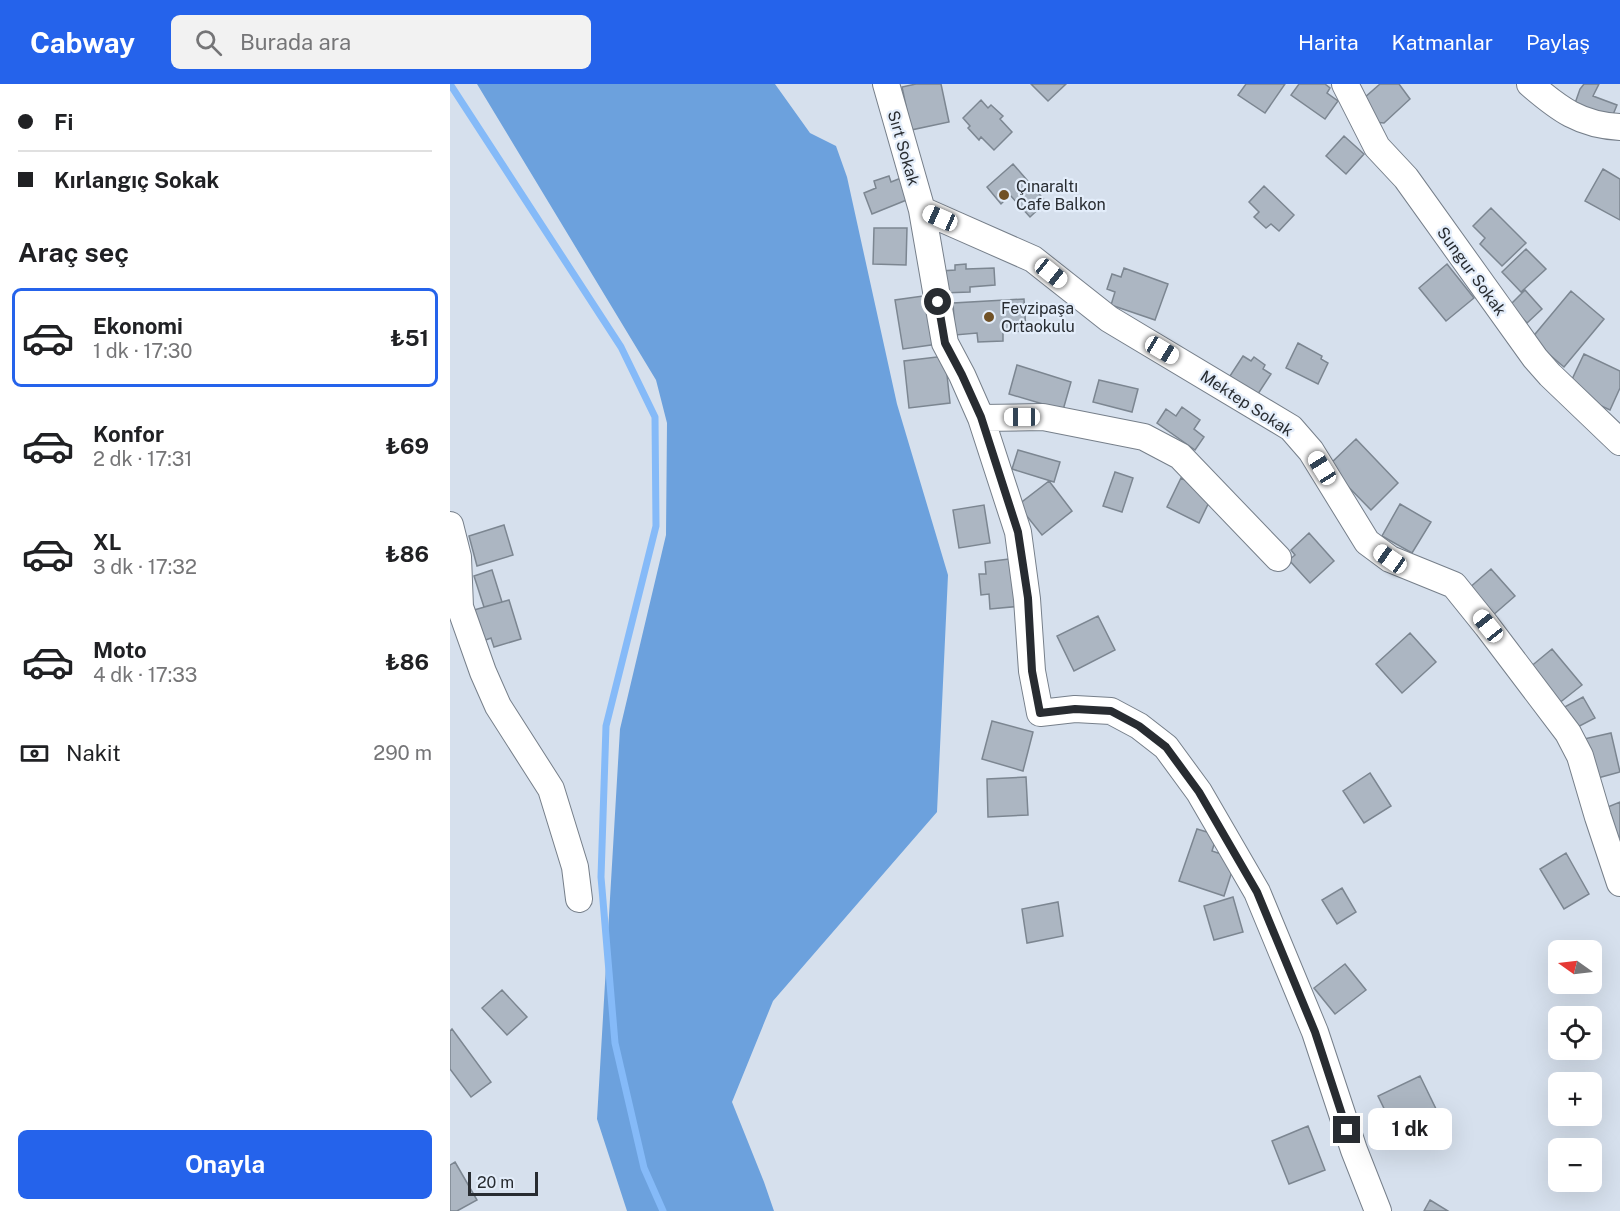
<!DOCTYPE html>
<html lang="tr">
<head>
<meta charset="utf-8">
<style>
	body { margin:0; font-family:"Public Sans",sans-serif; background:#f2f2f2; color:#202124; height:100vh; display:flex; flex-direction:column; font-size:22px; white-space:nowrap }
	* { box-sizing:border-box; margin:0 }
	p { font-size:20px; color:#757577 }
	.icon { flex:none; width:33px; height:33px; fill:none; stroke:currentColor; stroke-width:2; stroke-linecap:round; stroke-linejoin:round }
	.map { position:relative; flex:1; overflow:hidden }
	.drawer { display:flex; flex-direction:column; background:#fff; width:450px }
	.drawer>* { flex:none }
	.hud { display:grid; align-content:center; height:132px; padding:0 18px; background:#fff }
	.needle { width:39px; rotate:284deg }
	.controls { position:absolute; left:1098px; top:856px; display:grid; gap:12px }
	.controls a { display:grid; place-items:center; width:54px; height:54px; border-radius:9px; background:#fff; box-shadow:0 6px 24px #0002; font-size:30px }
	.scale { position:absolute; left:18px; bottom:15px; width:70px; box-sizing:border-box; padding-left:6px; border:3px solid #282c31; border-top:0; font-size:16px; line-height:21px; white-space:nowrap; color:#282c31; -webkit-text-stroke:4px #e3edfa; paint-order:stroke }
	.end { position:absolute; width:27px; height:27px; margin:-14px; border:8px solid #282c31; background:#fff; box-shadow:0 0 0 3px #fff }
	.from { border-radius:50% }
	.bubble { position:absolute; height:42px; border-radius:9px; background:#fff; box-shadow:0 6px 24px #0002; font-size:20px; font-weight:700; line-height:42px; text-align:center }
	.car { position:absolute; width:18px; height:36px; margin:-18px -9px; border-radius:8px; box-shadow:0 0 4px 2px #0007; background:linear-gradient(#fff 24%,#345 0 40%,#fff 0 76%,#345 0 86%,#fff 0) }
	.hud b { display:flex; align-items:center; gap:21px; height:57px; font-size:22px }
	.hud b+b { border-top:2px solid #e0e0e0 }
	.hud i { width:15px; height:15px; background:#202124 }
	ul { padding:0; list-style:none }
	li { display:flex; align-items:center; gap:18px; height:99px; margin:0 12px 9px; padding:0 6px; border:3px solid transparent; border-radius:9px }
	li div { flex:1 }
	li b { display:block; font-size:22px }
	li em { font-style:normal; font-weight:700 }
	li.active { border-color:#2563eb }
	li>.icon { width:54px; height:54px; stroke-width:1.5 }
	h2 { padding:0 18px; font-size:27px; line-height:72px }
	.pay { display:flex; align-items:center; gap:15px; height:66px; padding:0 18px; font-size:22px }
	.pay p { margin-inline-start:auto }
	.action { display:flex; gap:12px; margin-top:auto; padding:12px 18px }
	.action a { flex:1; height:69px; border-radius:9px; background:#2563eb; color:#fff; font-size:24px; font-weight:700; line-height:69px; text-align:center }
	header { display:flex; align-items:center; gap:36px; box-sizing:border-box; height:84px; padding:0 30px; background:#2563eb; color:#fff }
	header strong { font-size:28px }
	nav { display:flex; gap:33px; margin-inline-start:auto; font-size:21px }
	.search { width:420px; height:54px; background:#f2f2f2; display:flex; align-items:center; gap:15px; box-sizing:border-box; padding:0 21px; border-radius:9px; color:#757577; font-size:22px }
	main { display:flex; flex:1; min-height:0 }
	.map>svg:first-child { display:block }
</style>
</head>
<body>
<header>
<strong>Cabway</strong>
<div class="search"><svg class="icon" aria-label="search" viewBox="0 0 24 24"><circle cx="10" cy="10" r="6"/><path d="M15 15l6 6"/></svg>Burada ara</div>
<nav><a>Harita</a><a>Katmanlar</a><a>Paylaş</a></nav>
</header>
<main>
<section class="drawer">
<div class="hud">
<b><i class="from"></i>Fi</b>
<b><i></i>Kırlangıç Sokak</b>
</div>
<h2>Araç seç</h2>
<ul>
<li class="active"><svg class="icon" aria-label="car" viewBox="0 0 24 24"><path d="M5 17H2v-5l4-1 3-4h7l3 4 3 1v5h-3M9 17h6M6 11h13"/><circle cx="7" cy="17" r="2"/><circle cx="17" cy="17" r="2"/></svg><div><b>Ekonomi</b><p>1 dk · 17:30</p></div><em>₺51</em></li>
<li><svg class="icon" aria-label="car" viewBox="0 0 24 24"><path d="M5 17H2v-5l4-1 3-4h7l3 4 3 1v5h-3M9 17h6M6 11h13"/><circle cx="7" cy="17" r="2"/><circle cx="17" cy="17" r="2"/></svg><div><b>Konfor</b><p>2 dk · 17:31</p></div><em>₺69</em></li>
<li><svg class="icon" aria-label="car" viewBox="0 0 24 24"><path d="M5 17H2v-5l4-1 3-4h7l3 4 3 1v5h-3M9 17h6M6 11h13"/><circle cx="7" cy="17" r="2"/><circle cx="17" cy="17" r="2"/></svg><div><b>XL</b><p>3 dk · 17:32</p></div><em>₺86</em></li>
<li><svg class="icon" aria-label="car" viewBox="0 0 24 24"><path d="M5 17H2v-5l4-1 3-4h7l3 4 3 1v5h-3M9 17h6M6 11h13"/><circle cx="7" cy="17" r="2"/><circle cx="17" cy="17" r="2"/></svg><div><b>Moto</b><p>4 dk · 17:33</p></div><em>₺86</em></li>
</ul>
<div class="pay"><svg class="icon" aria-label="cash" viewBox="0 0 24 24"><path d="M3 7h18v10H3z"/><circle cx="12" cy="12" r="2"/></svg>Nakit<p>290 m</p></div>
<div class="action"><a>Onayla</a></div>
</section>
<div class="map">
<svg width="1170" height="1127" viewBox="0 0 1170 1127">
	<rect width="100%" height="100%" fill="#d6e0ed"/>
	<path fill="#6ca1dd" d="M27,0H325L360,49L386,62L397,93L447,320L498,491L487,728L323,917L282,1018L314,1098L324,1127H177L147,1035L170,645L216,451L217,339L206,296Z"/>
	<g fill="none" stroke-linecap="round" stroke-linejoin="round">
		<path stroke="#85baf8" stroke-width="7" d="M0,0L171,263L205,333L206,442L156,642L151,793L165,959L194,1084L213,1127"/>
	</g>
	<path fill="#acb6c2" stroke="#7c8691" stroke-width="1.5" d="M466,0H491L499,38L461,46L452,3Z
		M581,0H616L598,17Z
		M796,0H835L815,29L788,11Z
		M849,0H875L880,4L877,9L888,17L875,35L841,11Z
		M930,0H949L960,15L934,39L924,38L913,15Z
		M1134,0H1149L1143,12L1167,21L1160,38L1123,25L1130,5Z
		M531,16L538,24L541,21L553,32L550,35L562,48L544,66L531,53L529,56L518,44L520,42L513,34Z
		M894,52L914,70L896,90L876,72Z
		M563,80L596,118L580,133L560,111L551,120L537,103Z
		M1153,85L1170,95V136L1135,117Z
		M439,92L441,98L456,92L464,113L422,130L414,109L426,104L424,97Z
		M814,102L844,131L829,147L821,140L816,144L804,133L809,128L799,118Z
		M1041,124L1076,159L1052,182L1030,160L1035,154L1023,142Z
		M424,144H457L456,181L423,180Z
		M1076,165L1096,185L1071,208L1052,188Z
		M516,180V185L544,184L545,201L520,203V208L492,209L491,187L505,186V181Z
		M997,180L1024,214L996,237L969,204Z
		M674,184L718,200L705,236L661,221L665,208L657,205L662,190L671,193Z
		M1075,206L1092,225L1077,239L1060,221Z
		M1121,207L1154,235L1114,283L1081,255Z
		M480,211L488,260L453,265L445,216Z
		M574,215L576,247L553,248V257L528,258L527,249L505,251L503,219Z
		M848,259L872,272L871,275L878,279L868,300L836,284Z
		M1134,270L1170,287V304L1160,326L1117,306Z
		M495,272L500,319L459,324L454,277Z
		M793,272L801,277L804,273L815,281L813,285L821,290L806,313L778,295Z
		M567,281L621,298L613,326L559,310Z
		M649,296L688,305L682,328L643,318Z
		M732,323L750,336L744,345L754,353L745,366L707,339L716,325L726,332Z
		M906,355L948,399L921,426L878,382Z
		M568,366L610,378L604,398L562,385Z
		M665,388L683,394L672,428L653,422Z
		M731,394L763,410L749,439L717,423Z
		M599,397L622,427L592,451L568,421Z
		M950,420L981,438L962,469L932,452Z
		M534,421L540,459L509,464L503,426Z
		M54,441L63,471L27,482L19,452Z
		M859,449L884,477L860,499L839,476L845,471L841,466Z
		M567,474L572,522L540,525L539,510L531,511L529,490H536L535,478Z
		M1041,485L1065,512L1042,532L1018,505Z
		M42,486L52,518L34,523L24,492Z
		M59,516L71,555L44,563L41,554L33,557L24,526Z
		M648,532L665,566L624,587L607,552Z
		M960,549L986,578L952,609L926,580Z
		M1102,565L1132,601L1108,620L1079,584Z
		M1133,613L1145,634L1120,647L1109,626Z
		M542,637L583,648L573,687L532,675Z
		M1161,649L1170,688L1144,695L1134,655Z
		M920,689L941,722L914,739L893,707Z
		M576,693L578,731L538,733L537,695Z
		M1170,718V753L1165,755L1153,725Z
		M747,745L767,751L762,767L786,775L774,812L729,797Z
		M1116,769L1139,810L1114,825L1090,785Z
		M892,804L906,828L887,840L872,816Z
		M783,813L793,848L764,856L754,822Z
		M608,818L613,852L577,859L572,825Z
		M895,880L916,906L885,930L864,904Z
		M52,906L77,933L57,951L32,924Z
		M2,945L41,998L21,1013L0,985V947Z
		M970,992L987,1027L945,1047L928,1012Z
		M858,1042L875,1086L839,1100L822,1057Z
		M5,1078L27,1116L7,1127H0V1081Z
		M980,1116L998,1127H974Z"/>
	<g fill="none" stroke-linecap="round" stroke-linejoin="round">
		<g stroke="#767f8a" stroke-width="28">
			<path id="minor" d="M436,0L472,126L495,259L512,291L531,334L568,448L577,515L582,587L590,629L625,625L661,627L689,642L716,663L749,708L807,808L865,948L904,1066L928,1127
				M895,0L927,63L956,94L1085,274L1100,291L1170,358
				M1080,0C1109,25 1130,41 1170,43
				M472,126L583,175L659,235L841,344L861,367L917,458L940,475L1004,501L1037,542L1118,649L1130,672L1148,733L1170,799
				M531,334L593,333L694,353L730,372L828,474
				M0,441L8,473L10,523L33,588L48,622L101,705L125,783L129,815"/>
		</g>
		<use href="#minor" stroke="#fff" stroke-width="26"/>
	</g>
	<g fill="none" stroke-linecap="round" stroke-linejoin="round">
		<path stroke="#282c31" stroke-width="8" d="M488,218L495,259L512,291L531,333L568,448L578,514L582,587L590,629L625,625L661,627L689,642L716,663L749,708L807,808L865,948L897,1046"/>
	</g>
	<g fill="#705126" stroke="#e3edfa" stroke-width="2">
		<circle cx="554" cy="111" r="6"/>
		<circle cx="539" cy="233" r="6"/>
	</g>
	<g text-anchor="middle" stroke-width="4.5" stroke-linejoin="round" paint-order="stroke">
		<g font-size="16" fill="#282c31" stroke="#e3edfa">
			<text transform="translate(454 64) rotate(74)" y="6">Sırt Sokak</text>
			<text transform="translate(1022 187) rotate(54)" y="6">Sungur Sokak</text>
			<text transform="translate(797 319) rotate(33)" y="6">Mektep Sokak</text>
		</g>
		<g font-size="16" fill="#282c31" stroke="#e3edfa" text-anchor="start">
			<text x="566" y="108">Çınaraltı<tspan x="566" dy="18">Cafe Balkon</tspan></text>
			<text x="551" y="230">Fevzipaşa<tspan x="551" dy="18">Ortaokulu</tspan></text>
		</g>
	</g>
</svg>
<div class="controls">
<a><svg class="needle" viewBox="-14 -14 28 28"><path d="M0-13l5 13h-10z" fill="#e53935"/><path d="M0 13l5-13h-10z" fill="#757577"/></svg></a>
<a><svg class="icon" aria-label="locate" viewBox="0 0 24 24"><circle cx="12" cy="12" r="6"/><path d="M12 2v4M12 18v4M2 12h4M18 12h4"/></svg></a>
<a>+</a>
<a>−</a>
</div>
<div class="scale">20 m</div>
<i class="end from" style="left:488px;top:218px"></i>
<i class="end" style="left:897px;top:1046px"></i>
<div class="bubble" style="left:918px;top:1024px;width:84px">1 dk</div>
<i class="car" style="left:490px;top:134px;rotate:294deg"></i>
<i class="car" style="left:601px;top:189px;rotate:129deg"></i>
<i class="car" style="left:712px;top:266px;rotate:121deg"></i>
<i class="car" style="left:572px;top:333px;rotate:270deg"></i>
<i class="car" style="left:872px;top:384px;rotate:328deg"></i>
<i class="car" style="left:940px;top:475px;rotate:305deg"></i>
<i class="car" style="left:1038px;top:542px;rotate:321deg"></i>
</div>
</main>
</body>
</html>
